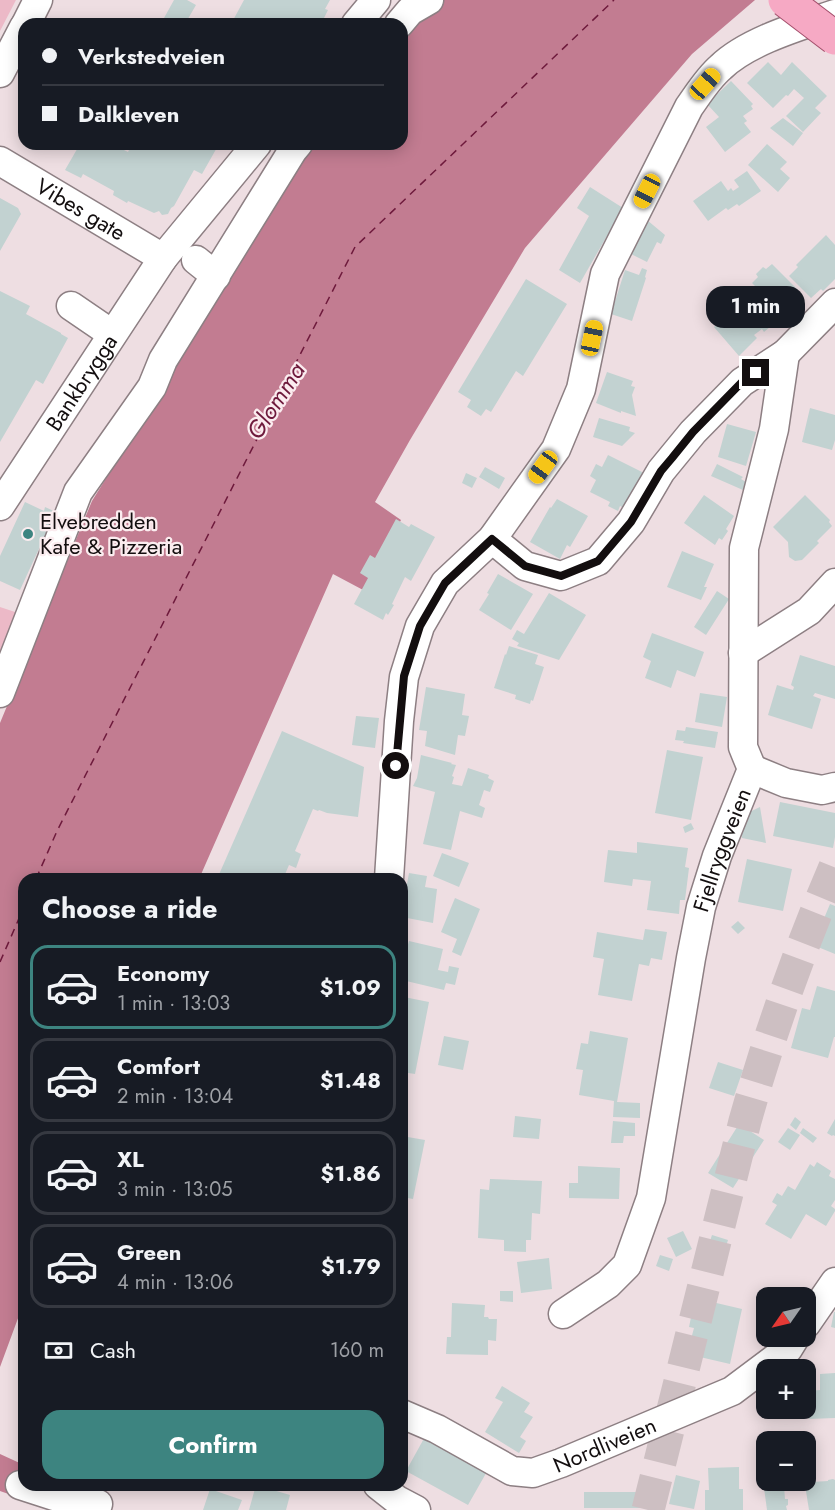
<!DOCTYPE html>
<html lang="en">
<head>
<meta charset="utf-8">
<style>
	body { margin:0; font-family:Jost,sans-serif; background:#242831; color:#f1f3f6; height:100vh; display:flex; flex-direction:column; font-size:22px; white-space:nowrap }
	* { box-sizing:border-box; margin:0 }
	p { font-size:20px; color:#9ea1a6 }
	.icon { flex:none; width:33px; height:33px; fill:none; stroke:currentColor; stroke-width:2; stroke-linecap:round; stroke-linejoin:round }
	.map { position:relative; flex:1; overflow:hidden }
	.details { position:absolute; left:18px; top:873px; width:390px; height:618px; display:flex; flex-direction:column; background:#171b24; border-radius:18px; box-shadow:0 3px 15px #0003 }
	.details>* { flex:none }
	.guide { position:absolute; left:18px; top:18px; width:390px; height:132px; border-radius:18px; box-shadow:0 3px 15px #0003; display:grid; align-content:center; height:132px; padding:0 24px; background:#171b24 }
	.needle { width:39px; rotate:236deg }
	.controls { position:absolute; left:756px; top:1287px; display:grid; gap:12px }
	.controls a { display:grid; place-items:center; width:60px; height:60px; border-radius:12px; background:#171b24; box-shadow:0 3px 15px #0003; font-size:30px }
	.end { position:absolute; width:27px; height:27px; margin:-14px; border:8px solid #130e0f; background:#fff; box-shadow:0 0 0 3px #fff }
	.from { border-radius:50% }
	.bubble { position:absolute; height:42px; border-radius:18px; background:#171b24; box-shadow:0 3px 15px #0003; font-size:20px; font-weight:700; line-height:42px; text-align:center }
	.car { position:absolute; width:18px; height:36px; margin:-18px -9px; border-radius:8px; box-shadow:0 0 4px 2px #0007; background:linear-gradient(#f5c518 24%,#345 0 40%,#f5c518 0 76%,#345 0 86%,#f5c518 0) }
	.guide b { display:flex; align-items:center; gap:21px; height:57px; font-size:22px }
	.guide b+b { border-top:2px solid #363941 }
	.guide i { width:15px; height:15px; background:#f1f3f6 }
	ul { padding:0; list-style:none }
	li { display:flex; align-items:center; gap:18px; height:84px; margin:0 12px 9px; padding:0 12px; border:3px solid #363941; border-radius:18px }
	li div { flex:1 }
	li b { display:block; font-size:22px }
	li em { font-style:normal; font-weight:700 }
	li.selected { border-color:#3d8480 }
	li>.icon { width:54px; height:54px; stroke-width:1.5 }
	h2 { padding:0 24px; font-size:27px; line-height:72px }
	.pay { display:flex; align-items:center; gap:15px; height:66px; padding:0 24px; font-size:22px }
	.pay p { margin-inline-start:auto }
	.button { display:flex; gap:12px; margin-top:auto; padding:12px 24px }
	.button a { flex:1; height:69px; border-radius:18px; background:#3d8480; color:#fff; font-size:24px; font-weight:700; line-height:69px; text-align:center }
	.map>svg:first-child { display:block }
</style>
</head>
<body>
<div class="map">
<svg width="835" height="1510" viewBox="0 0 835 1510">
	<rect width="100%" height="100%" fill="#eedee2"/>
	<path fill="#ecb9c7" d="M0,0H16L0,31Z
		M0,607L21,614L0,666Z"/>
	<path fill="#c27c91" d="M444,0H755L692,54L525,248L410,440L375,502L401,520L365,591L333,574L199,879H24V1302L0,1367V723L92,501L205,319L301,157L312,144H402V37L418,18Z
		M0,1454L24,1465L17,1497L0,1491Z"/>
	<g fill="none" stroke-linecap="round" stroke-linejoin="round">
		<path stroke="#6e1a3c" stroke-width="1.5" stroke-dasharray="8 6" stroke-linecap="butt" d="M36,879L57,831L355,247L614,0
			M0,962L24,907"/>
	</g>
	<path fill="#c2d2d1" d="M174,0H187L196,5L185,24H175L164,18Z
		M244,0H330L325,9L328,10L321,24H314L308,21L306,24H231Z
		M768,62L781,75L792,62L827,96L815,108L821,113L803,132L786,116L804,98L794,89L788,96L786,95L773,108L747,83Z
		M731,81L753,104L751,106L753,109L743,116L747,121L744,123L751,132L725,152L706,127L719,117L707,104Z
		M783,118L803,133L793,146L770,128Z
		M80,144H112L128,152L132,144H219L202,174L194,170L174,206L171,208L168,214L162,215L159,211L154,213L128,201L127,203L113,195L114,191L83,174L81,178L65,170Z
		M767,144L787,162L780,169L790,178L778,192L748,165Z
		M747,171L761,191L739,206L737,204L728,210L726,208L708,221L693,201L721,181L728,191L731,188L733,191L739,187L734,180Z
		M590,187L623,208L580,283L559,270L589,216L577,208Z
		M0,198L18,208L21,214L0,251Z
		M647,220L665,235L661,244L657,242L647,262L629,253Z
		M826,235L835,245V279L823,291L821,289L811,298L789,276L798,267L796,265Z
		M772,264L796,288L776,307L752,283L758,277L756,274L763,267L766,269Z
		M642,268L647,270L645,277L646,278L632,321L611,314L625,270L639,275Z
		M526,279L567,304L523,376L516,371L491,412L486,409L481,416L467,407L471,400L458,392Z
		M0,291L30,306L26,314L61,333V334L68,338L43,384L36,380L0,442Z
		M758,299L783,316L764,332L762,329L754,335L757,338L739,356L714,327L727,315L723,311L736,300L740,304L742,302L747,308Z
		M607,372L633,381L631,386L635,387L632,395L636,416L621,411V413L596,403Z
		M810,408L835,415V440L832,450L802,442Z
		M599,418L630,427L629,431L635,433L622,446L593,437Z
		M727,424L756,432L746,466L718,457Z
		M608,455L644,473L630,497L626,509L620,506L618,511L608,506L610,502L590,492L596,480L590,476L596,464L602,467Z
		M717,464L743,477L741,479L746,482L743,490L711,476Z
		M485,467L505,478L499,489L479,477Z
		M466,473L477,478L472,488L462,483Z
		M704,495L734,516L726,529L728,531L722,540L719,538L715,545L684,523Z
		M805,495L830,520L829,522L832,526L817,541L819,543L802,560L795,561L789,557L788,542L773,527Z
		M557,499L588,516L570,547L567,545L560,559L530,542L550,507L551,508Z
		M25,502L44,511L45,507L56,512L20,590L0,581V556Z
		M396,519L409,527L411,524L435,537L411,581L405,577L392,604L394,605L388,615L386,613L383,620L354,604L368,578L360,573L370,555L375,558Z
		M682,551L714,564L704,587H707L701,600L667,587Z
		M498,574L533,594L511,630L479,610L489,594L487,593Z
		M717,591L729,599L706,635L694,627Z
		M549,593L586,615L559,660L517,646L519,643L512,639L517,630L524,634Z
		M652,633L704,652L695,677L677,670L671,688L645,678L651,661L643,657Z
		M509,646L538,655L535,664L544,667L533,701L531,700L530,704L515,699L516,695L494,688L505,654L506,655Z
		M800,655L835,666V699L815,693L813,696L821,699L812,729L768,715L777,685L793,690L794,687L791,685Z
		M426,687L465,694L462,715L469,716L465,736L458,735L455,755L425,746L427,731L419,730Z
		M700,693L727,697L722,727L695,722Z
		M356,716L379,718L375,748L352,745Z
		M686,727L718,732L715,748L683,743L684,741L675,740L677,730L685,731Z
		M282,731L364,767L358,817L327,813L319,810L318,811L313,809L295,851L301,854L296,868L289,865L283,879H217Z
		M667,750L703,757L691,820L655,813Z
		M421,755L452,763L451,764L456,765L452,776L454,777L452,784L462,786L468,768L489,775L488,778L494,781L490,792L484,790L479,805L485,808L482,818L460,811L451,850L423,844L435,792L413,786L417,778Z
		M780,802L835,813V837L833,848L773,836Z
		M760,807L766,843L742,838L740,820L741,816Z
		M691,823L694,829L685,833L683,827Z
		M637,842L688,848L685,867L689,868L685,900H680L679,914L647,910L651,881L633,879L632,886L604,882L608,850L637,853Z
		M442,853L469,863L459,887L433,876Z
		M747,859L792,869L783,911L738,902Z
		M409,873L427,876L425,887L437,889L433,923L402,917L404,883L407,884Z
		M455,898L480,909L461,956L452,952L457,939L441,932Z
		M830,904L835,906V954L813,945Z
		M738,921L745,928L738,934L731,927Z
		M645,929L667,932L662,960L651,958L649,966L639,964L632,1001L598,995L604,959L593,957L597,932L643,940Z
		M409,941L443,949L438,970L448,972L449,966L459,968L455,985L446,983L444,990L402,980V950L406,951Z
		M817,986L835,991V1037H834L828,1058L791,1048L802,1008L810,1010Z
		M404,997L429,1002L415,1074L402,1072V1006Z
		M590,1031L628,1038L617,1102L640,1103V1118L613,1117L614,1101L579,1095L583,1070L576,1069L581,1043L588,1044Z
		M444,1036L469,1041L463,1070L438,1065Z
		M718,1062L743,1070L734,1096L709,1088Z
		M515,1116L541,1119L539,1139L513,1137Z
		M795,1117L801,1122L796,1130L790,1125Z
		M835,1119V1136L833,1135L832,1136L827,1133Z
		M613,1121L635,1123V1136H624L623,1143H611Z
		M739,1124L764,1140L733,1188L708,1173Z
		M788,1128L800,1135L790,1150L778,1142Z
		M803,1128L817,1138L813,1143L800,1133Z
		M402,1136L425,1140L413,1199L402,1197Z
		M817,1162L831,1171L829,1176L835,1179V1200L831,1206L835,1209V1211L826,1226L806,1214L791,1239L765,1224L777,1205L772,1202L777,1193L782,1196L788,1186L795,1190L810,1164L814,1167Z
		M578,1166L620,1168L619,1199L569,1198V1183H578Z
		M490,1179L542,1181L540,1214L532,1213L531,1240H526V1252L504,1251V1240L478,1238L480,1189L489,1190Z
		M683,1231L692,1249L676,1257L667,1238Z
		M712,1235L728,1240L721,1262L705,1256Z
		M660,1255L673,1259L669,1271L656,1266Z
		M549,1258L552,1289L521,1293L517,1262Z
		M500,1291H513V1302L500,1301Z
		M695,1298L742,1309L730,1364L687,1354L694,1328L689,1327Z
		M452,1303L485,1305L484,1317H488L489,1319H497L496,1341L488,1340V1355L446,1354L447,1337H451Z
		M834,1312H835V1328L831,1327Z
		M835,1373V1418L809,1419L807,1391L820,1390V1374Z
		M502,1386L530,1403L524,1412L533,1417L520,1437L526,1441L519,1453L485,1432L503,1402L495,1398Z
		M427,1433L489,1468L468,1505L406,1471Z
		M739,1467V1489H743V1510H705V1490H709L708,1468Z
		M676,1475L700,1481L694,1509L669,1504Z
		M833,1479L835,1480V1510H809L805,1485L812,1484V1482L828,1481V1480Z
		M256,1485L290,1495L286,1510H249Z
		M784,1486L785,1499H788V1505L786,1506L787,1510H767L764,1488Z
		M210,1489L242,1500L238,1510H203Z
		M584,1492H650L649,1508H584Z"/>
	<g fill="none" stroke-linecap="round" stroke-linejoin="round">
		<path stroke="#cdbfc2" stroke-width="33" stroke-dasharray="33 16" stroke-linecap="butt" d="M648,1510L745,1121C770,1033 799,951 835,867"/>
		<g stroke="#8d7f83" stroke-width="31">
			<g id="minor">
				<path d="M26,24L38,0"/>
				<path d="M356,24L376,0"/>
				<path d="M399,24L410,11L429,0"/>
				<path d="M0,73L24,27"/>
				<path id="s1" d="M0,161L163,258"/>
				<path d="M196,260L216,276"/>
				<path d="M71,306L112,334"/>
				<path id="s2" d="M0,506L163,258L257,144"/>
				<path d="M492,539L525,566L561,576L598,561L631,522L661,471L693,432L742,382L785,354L835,303"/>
				<path d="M743,653L809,611L835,583"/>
				<path d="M0,693L78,492L152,387L163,360L293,150L298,144"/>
				<path d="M752,769L786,783L822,790L835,787"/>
				<path d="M389,879L399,721L404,677L420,626L445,583L492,539L556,449L581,389L605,274L689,107C699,93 708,78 721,67C748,41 800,26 835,14"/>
				<path id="s3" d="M563,1314L608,1284L627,1265L651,1198L691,958L701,907L717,856L752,769L743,747L744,548L774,429L785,354"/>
				<path d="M806,1324L835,1282"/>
				<path id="s4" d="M402,1414L437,1429L512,1471L533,1473L561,1463L732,1391L788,1349L796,1336"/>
				<path d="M20,1485L54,1496L84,1499L98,1504"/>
				<path d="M378,1485L397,1500L416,1510"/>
			</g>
		</g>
		<use href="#minor" stroke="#fff" stroke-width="28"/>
		<g stroke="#a34e6b" stroke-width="35" stroke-linecap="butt">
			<path id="major-bridge" d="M785,0L835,38"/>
		</g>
		<use href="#major-bridge" stroke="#f6a9c4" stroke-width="33"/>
	</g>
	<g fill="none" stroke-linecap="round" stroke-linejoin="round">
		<path stroke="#130e0f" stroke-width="8" d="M396,766L404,676L420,626L445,583L492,539L525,566L561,576L598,561L631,522L661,471L672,458L693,432L742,382L756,373"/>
	</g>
	<circle fill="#3d8480" stroke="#fbecef" stroke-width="2" cx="28" cy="534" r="6"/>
	<g text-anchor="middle" stroke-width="4.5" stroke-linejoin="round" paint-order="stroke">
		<g font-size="22" fill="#130e0f" stroke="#fbecef">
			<text dy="8" stroke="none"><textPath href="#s1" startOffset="94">Vibes gate</textPath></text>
			<text dy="8" stroke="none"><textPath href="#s2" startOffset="148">Bankbrygga</textPath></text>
			<text dy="8" stroke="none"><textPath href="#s3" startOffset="508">Fjellryggveien</textPath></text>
			<text dy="8" stroke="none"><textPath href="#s4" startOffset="222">Nordliveien</textPath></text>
		</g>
		<g font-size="22" fill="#130e0f" stroke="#fbecef" text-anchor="start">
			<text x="40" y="529">Elvebredden<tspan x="40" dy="25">Kafe &amp; Pizzeria</tspan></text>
		</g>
		<g font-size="24" font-style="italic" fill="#6e1a3c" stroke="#fbecef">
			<text transform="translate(276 401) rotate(-57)" y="8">Glomma</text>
		</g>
	</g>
</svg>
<div class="controls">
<a><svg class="needle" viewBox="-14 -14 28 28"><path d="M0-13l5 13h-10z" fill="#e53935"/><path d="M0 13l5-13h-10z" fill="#9ea1a6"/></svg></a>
<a>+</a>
<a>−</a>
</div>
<i class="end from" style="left:396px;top:766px"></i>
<i class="end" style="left:756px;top:373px"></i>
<div class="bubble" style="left:706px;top:286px;width:99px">1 min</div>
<i class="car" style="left:705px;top:84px;rotate:42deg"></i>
<i class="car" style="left:647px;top:191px;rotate:207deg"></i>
<i class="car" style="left:592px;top:338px;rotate:12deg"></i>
<i class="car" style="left:543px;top:467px;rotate:216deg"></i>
<div class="guide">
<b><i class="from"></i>Verkstedveien</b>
<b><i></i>Dalkleven</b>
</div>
<section class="details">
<h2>Choose a ride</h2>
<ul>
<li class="selected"><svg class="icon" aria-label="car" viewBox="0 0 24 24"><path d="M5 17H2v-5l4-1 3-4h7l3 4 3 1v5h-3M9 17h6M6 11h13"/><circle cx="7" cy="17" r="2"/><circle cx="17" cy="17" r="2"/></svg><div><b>Economy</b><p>1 min · 13:03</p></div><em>$1.09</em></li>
<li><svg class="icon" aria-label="car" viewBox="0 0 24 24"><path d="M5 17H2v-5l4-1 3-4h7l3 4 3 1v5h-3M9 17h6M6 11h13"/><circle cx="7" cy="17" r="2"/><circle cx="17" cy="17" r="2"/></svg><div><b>Comfort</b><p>2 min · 13:04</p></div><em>$1.48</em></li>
<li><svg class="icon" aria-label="car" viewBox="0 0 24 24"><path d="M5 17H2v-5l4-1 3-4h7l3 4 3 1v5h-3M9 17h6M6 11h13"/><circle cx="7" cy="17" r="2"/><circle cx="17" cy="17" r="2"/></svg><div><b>XL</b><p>3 min · 13:05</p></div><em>$1.86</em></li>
<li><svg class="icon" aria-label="car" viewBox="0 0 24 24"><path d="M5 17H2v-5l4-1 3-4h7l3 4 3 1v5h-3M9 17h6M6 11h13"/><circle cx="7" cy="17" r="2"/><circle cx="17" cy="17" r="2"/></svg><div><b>Green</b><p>4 min · 13:06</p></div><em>$1.79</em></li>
</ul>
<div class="pay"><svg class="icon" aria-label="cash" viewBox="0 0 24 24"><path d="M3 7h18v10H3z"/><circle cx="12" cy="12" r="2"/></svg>Cash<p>160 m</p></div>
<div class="button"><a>Confirm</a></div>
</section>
</div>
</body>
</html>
